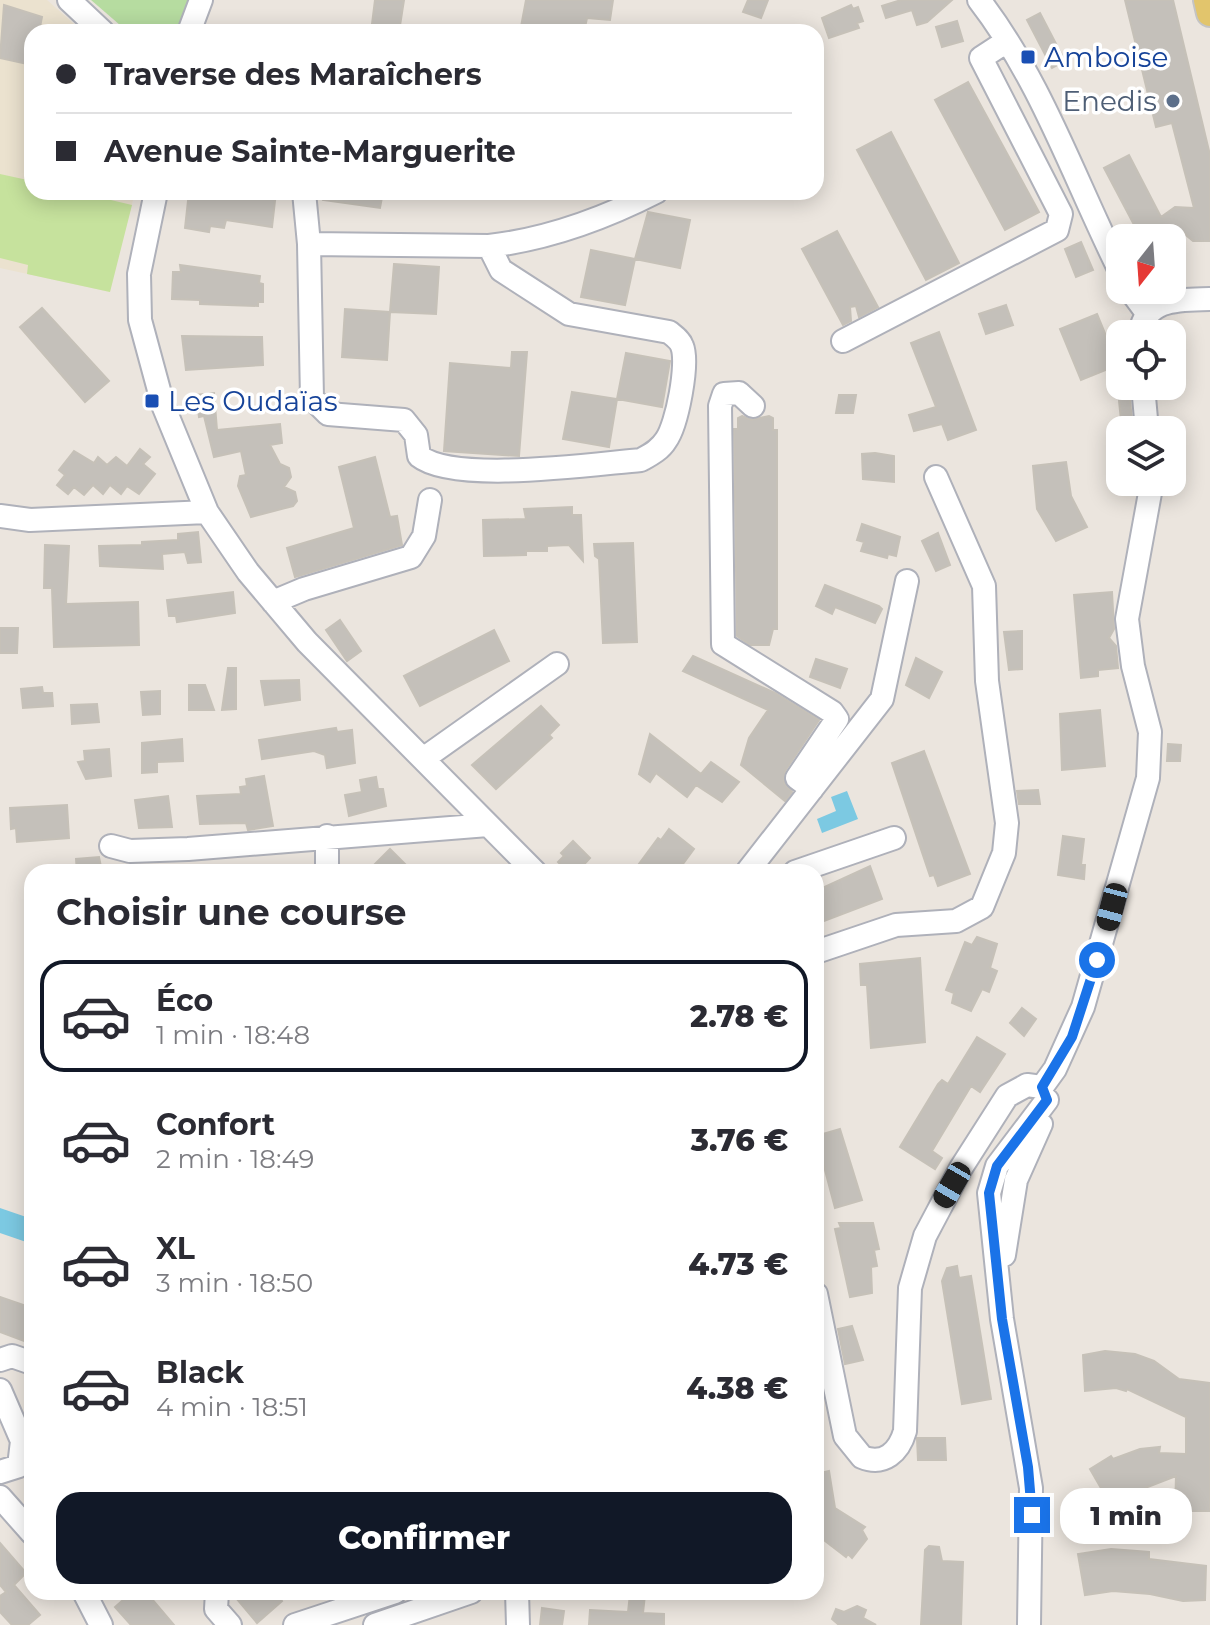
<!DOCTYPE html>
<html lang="fr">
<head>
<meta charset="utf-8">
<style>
	body { margin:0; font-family:Montserrat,sans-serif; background:#f2f2f3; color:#2b2b33; height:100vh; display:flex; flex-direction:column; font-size:30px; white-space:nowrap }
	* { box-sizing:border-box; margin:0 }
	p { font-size:26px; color:#7c7c81 }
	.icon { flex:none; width:44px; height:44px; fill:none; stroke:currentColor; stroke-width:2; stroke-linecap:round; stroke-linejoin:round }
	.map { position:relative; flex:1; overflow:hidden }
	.side { position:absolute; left:24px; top:864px; width:800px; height:736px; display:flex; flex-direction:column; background:#fff; border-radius:24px; box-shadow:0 4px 20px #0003 }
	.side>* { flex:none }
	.guide { position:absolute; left:24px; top:24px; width:800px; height:176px; border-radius:24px; box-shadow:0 4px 20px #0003; display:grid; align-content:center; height:176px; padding:0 32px; background:#fff }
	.needle { width:52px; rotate:197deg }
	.tools { position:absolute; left:1106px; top:224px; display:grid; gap:16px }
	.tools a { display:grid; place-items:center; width:80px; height:80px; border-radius:16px; background:#fff; box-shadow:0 4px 20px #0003; font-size:40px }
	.end { position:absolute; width:36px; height:36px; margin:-18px; border:10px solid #1a73e8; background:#fff; box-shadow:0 0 0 4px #fff }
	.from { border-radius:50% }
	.bubble { position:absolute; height:56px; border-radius:24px; background:#fff; box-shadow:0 4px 20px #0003; font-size:26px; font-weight:800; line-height:56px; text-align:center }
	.car { position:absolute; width:24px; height:48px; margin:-24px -12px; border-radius:10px; box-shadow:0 0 6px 2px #0007; background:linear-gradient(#222 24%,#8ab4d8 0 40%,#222 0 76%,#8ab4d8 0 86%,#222 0) }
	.guide b { display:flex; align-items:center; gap:28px; height:76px; font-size:30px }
	.guide b+b { border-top:2px solid #e1e1e2 }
	.guide i { width:20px; height:20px; background:#2b2b33 }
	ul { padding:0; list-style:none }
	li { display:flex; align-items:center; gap:24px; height:112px; margin:0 16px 12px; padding:0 16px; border:4px solid transparent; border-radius:24px }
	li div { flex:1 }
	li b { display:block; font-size:30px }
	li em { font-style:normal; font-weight:800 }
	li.on { border-color:#111827 }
	li>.icon { width:72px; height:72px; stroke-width:1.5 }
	h2 { padding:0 32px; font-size:36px; line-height:96px }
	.primary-button { display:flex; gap:16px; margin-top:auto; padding:16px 32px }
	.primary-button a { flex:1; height:92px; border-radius:24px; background:#111827; color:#fff; font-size:32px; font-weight:800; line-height:92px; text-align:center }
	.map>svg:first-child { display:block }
</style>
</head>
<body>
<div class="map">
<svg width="1210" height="1625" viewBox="0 0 1210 1625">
	<rect width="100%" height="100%" fill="#ebe5de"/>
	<path fill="#ebe2cf" d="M0,0H47L83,32H32V192H135L110,292L0,268Z"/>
	<path fill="#b6dca0" d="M91,0H192L180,32H128Z"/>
	<path fill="#c6e29d" d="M0,174L32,181V192H77L132,205L110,292L27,274L28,265L0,258Z"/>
	<path fill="#7cc9e2" d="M847,791L858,819L822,833L817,819L836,811L831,797Z
		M0,1208L32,1219V1244L0,1233Z"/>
	<path fill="#c4c0ba" stroke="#c6c1b8" stroke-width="2" d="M375,0H404L399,32H371Z
		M526,0H613L610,20L587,18L584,32H520Z
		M748,0H768L761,18L743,12Z
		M901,0H952L927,22L917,25L912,10L886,18L882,6Z
		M1125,0H1173L1210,155V241H1193L1181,231L1167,238H1141L1104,168L1129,155L1161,217L1175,207L1194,208L1172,123L1156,127Z
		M4,5L42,17L39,32H32V65L0,58Z
		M851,5L853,9L858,7L863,21L857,23L859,28L829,38L822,18Z
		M1040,13L1065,61L1052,68L1027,20Z
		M957,21L963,41L942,47L936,27Z
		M968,82L1039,212L1005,230L935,100Z
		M891,132L959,263L926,280L857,150Z
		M189,192H276L272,227L226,220L224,228L210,226L209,232L185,228Z
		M324,192H383L380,208L323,200Z
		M648,212L690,220L680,268L635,259Z
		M837,231L878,307L859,317L856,306L850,307L851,321L843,325L802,249Z
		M1081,242L1093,270L1076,277L1065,249Z
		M591,250L635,259L625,305L581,297Z
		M394,264L439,267L436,314L390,312L387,360L342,357L345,309L390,312Z
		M180,265L260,276L259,283L263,284V302H258V306L200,304V300L172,299L173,272H181Z
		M1006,305L1013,325L986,334L979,314Z
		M42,308L109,381L85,402L20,327Z
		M1097,314L1118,365L1081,380L1060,329Z
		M939,332L976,430L948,440L942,424L914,431L909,415L936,407L911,343Z
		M182,336L262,337L263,365L186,370Z
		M512,352H527L519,456L444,451L450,363L511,368Z
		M626,353L670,361L662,407L617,399Z
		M1129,390L1133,430H1122L1118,391Z
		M572,392L617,399L609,447L563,439Z
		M214,393L217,430L280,424L282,443L270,445L280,464L289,468L291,477L284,487L295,492L297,501L293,506L251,517L238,486L240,476L246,475L241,451L214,457L204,416L199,417L196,395Z
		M839,395H856L853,413H836Z
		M742,416L751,420L769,416L773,418V430H777V629H773L769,645H750L737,636L734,429H738V418Z
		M140,449L150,457L143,464L155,474L139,494L127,486L121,494L110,485L103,494L93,485L84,495L74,487L68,494L57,485L65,475L59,470L74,451L94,463L98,457L107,465L116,457L127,466Z
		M875,453L894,456V482L863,479L862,454Z
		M375,457L390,517L397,516L402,545L295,577L287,548L354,528L339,467Z
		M1066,462L1071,496L1087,527L1056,541L1037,509L1033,466Z
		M572,507V515H581L583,561L569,545L547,546V551H526V555L484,556L483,520L526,519L524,509Z
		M862,524L900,537L896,556L888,554L887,558L861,551L864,542L857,540Z
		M198,532L201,562L188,563L185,552L162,554L163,569L100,566L99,546L142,545V542L178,540V534Z
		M938,533L950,565L936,571L922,541Z
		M633,543L637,642L603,643L599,559L595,556L594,544Z
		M45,545L69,546L66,604L138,602L139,645L54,647L52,588H44Z
		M825,585L879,606L882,609L875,623L835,607L832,614L816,606Z
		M233,592L235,613L177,622L176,616H169L167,600Z
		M1112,592L1114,629L1109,638L1116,646L1118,668L1098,670V676L1081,678L1074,595Z
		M340,620L361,651L347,661L326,630Z
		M0,628H18L17,653H0Z
		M494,630L509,661L420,706L404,676Z
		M1022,631V669L1009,670L1004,632Z
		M693,656L775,693L819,720L785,771L784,783L792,792L785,801L741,765L749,738L768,710L683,671Z
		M916,658L942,672L929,698L906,685Z
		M816,659L847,669L840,688L810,677Z
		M228,668H236V709L222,710Z
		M299,680L300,700L265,705L261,681Z
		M189,685H205L214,710H189Z
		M42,687L43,693H52L53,706L23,708L21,689Z
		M160,691V714L143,715L141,692Z
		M97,704L99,722L72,724L71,705Z
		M541,706L559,725L549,735L552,738L496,789L472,765Z
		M1100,710L1105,766L1062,770L1060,714Z
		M336,728L337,732L352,730L355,763L327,768L325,755L314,751L262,759L259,740Z
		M650,734L701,774L711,762L739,782L722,802L696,785L687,797L656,773L650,782L639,774Z
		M182,739L183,761L157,762V772L142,773V743Z
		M1168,744L1181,745L1180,761H1167Z
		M109,749L111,776L86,779L78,762L85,761L84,751Z
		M924,751L970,874L938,886L934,875L930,876L892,763Z
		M264,776L273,826L248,830L246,823L200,824L197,796L241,794L240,787L247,786L246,779Z
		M376,777L378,789H383L386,806L349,816L345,795L362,792L360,780Z
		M1038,790L1040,804H1019L1017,791Z
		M168,796L172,827L139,828L135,800Z
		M67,805L69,838L17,842L16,828L11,829L10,808Z
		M669,829L694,849L677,872H633L658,838L661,840Z
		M1063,836L1084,839L1081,865H1085L1084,879L1058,875Z
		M573,841L590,858L577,872H568L558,862L564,856L561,853Z
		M390,849L413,872H367Z
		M99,857L102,872H77L76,859Z
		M870,866L882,899L816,924V891Z
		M977,937L997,944L990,968L997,971L989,992L982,989L971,1011L952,1003L954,993L946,990L965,942L972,945Z
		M920,958L925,1042L871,1048L867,985H861L860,964Z
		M1022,1008L1036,1019L1024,1036L1010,1023Z
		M977,1037L1005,1054L980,1092L971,1086L932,1151L942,1158L935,1169L900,1147L938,1084L942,1080L948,1084Z
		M840,1129L862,1200L835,1208L816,1136Z
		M839,1223H873L879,1249L874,1250L877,1266L871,1267L872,1293L850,1297L835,1229L841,1228Z
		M957,1266L959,1278L971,1276L991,1399L962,1404L942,1281L947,1268Z
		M0,1297L32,1308V1333L27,1331L24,1341L0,1332Z
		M852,1326L863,1360L845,1364L838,1329Z
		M1105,1351L1135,1354L1154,1361L1179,1379L1210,1383V1511H1175L1176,1476L1109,1502L1090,1469L1111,1456L1113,1459L1140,1449L1160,1447L1159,1453L1186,1454V1417L1127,1389L1126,1391L1116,1388L1085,1391L1083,1355Z
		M917,1438H945L946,1460H918Z
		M829,1471L835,1508L865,1527L862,1530L867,1539L852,1558L848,1554L846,1557L816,1534V1474Z
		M0,1543L26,1573L14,1585L40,1615L28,1625H12L0,1612V1596L6,1592L0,1585Z
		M929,1546L939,1547L942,1561L963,1562L961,1625H921L925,1550Z
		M1111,1549L1149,1552V1559L1206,1566L1205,1600L1183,1601L1150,1594L1113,1591L1085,1595L1078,1554Z
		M132,1592H146L174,1625H131L115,1607Z
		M231,1592H275L282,1601L257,1623Z
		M630,1594L645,1595L643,1613L664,1614V1625H589L590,1610L628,1612Z
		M857,1606L866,1610L863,1618L876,1625H839L832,1619L836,1609L844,1612Z
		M542,1608L564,1611L562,1625H540Z"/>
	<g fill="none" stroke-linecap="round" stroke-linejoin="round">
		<g stroke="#afb1ba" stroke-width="26">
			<path id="minor" d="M69,0L103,32
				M979,0C1041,80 1075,181 1120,271
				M189,32L201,0
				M156,192L139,274L140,320L163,405L207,512L248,572L307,642L535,872
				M304,192L309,244L489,246C549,239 603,219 656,192
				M309,244L312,398L328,414L404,420L416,435L419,456C454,484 593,464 641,460C650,455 660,450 666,440C677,425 689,363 682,346C680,340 674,336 669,332L569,314L501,270L489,246
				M1130,290L1147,313
				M1140,334C1145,297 1181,300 1210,299
				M843,341L1057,230L1061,214L981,58L1007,41
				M1143,386L1147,430
				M753,406L739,393L724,394L720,406L723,644L832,712L837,719L797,778L812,789
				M0,516L30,520L207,512
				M273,602L304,589L411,557L424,536L430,500
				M423,759L557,664
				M327,836V872
				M111,846L130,851L188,849L488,825
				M747,872L882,699L907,581
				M795,872L894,838
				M816,952L896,925L956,921L982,907L1004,853L1007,823L987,681L984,586L936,477
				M1042,1087L1055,1069L1083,1007L1148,778L1150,732L1133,666L1127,619L1152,482
				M1004,1255L1016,1180L1041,1124
				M816,1294L845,1436L862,1457C884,1466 899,1452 905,1431L910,1288L925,1236L961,1168L1007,1096L1027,1085L1042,1087
				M0,1360L12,1356L32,1363
				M0,1390L22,1441L19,1466L0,1472
				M0,1497L32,1533
				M84,1592L101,1625
				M217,1592L216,1609L230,1625
				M517,1592L518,1625
				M295,1625L395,1592
				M375,1625L471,1592
				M1029,1625L1031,1488L1002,1319L989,1193L997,1166L1047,1100"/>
		</g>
		<g stroke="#c4c4c4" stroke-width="30">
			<path id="major" d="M1207,0L1210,13"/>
		</g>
		<use href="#minor" stroke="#fff" stroke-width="22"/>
		<use href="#major" stroke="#e2c56c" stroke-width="26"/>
	</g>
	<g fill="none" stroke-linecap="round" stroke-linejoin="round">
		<path stroke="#1a73e8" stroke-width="10" d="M1032,1515L1028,1467L1002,1319L989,1193L997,1166L1047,1100L1042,1087L1072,1037L1097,960"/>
	</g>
	<g fill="#1a4fb4" stroke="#fff" stroke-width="3">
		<rect x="1020" y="49" width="16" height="16" rx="4"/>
		<rect x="144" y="393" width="16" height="16" rx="4"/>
	</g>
	<circle fill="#5c6f8a" stroke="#fff" stroke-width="3" cx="1173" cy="101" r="8"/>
	<g text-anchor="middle" stroke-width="7" stroke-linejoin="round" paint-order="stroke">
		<g font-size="28" fill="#164399" stroke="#fff" text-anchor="start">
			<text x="1044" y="67">Amboise</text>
			<text x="168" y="411">Les Oudaïas</text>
		</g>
		<g font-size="28" fill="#4e5e75" stroke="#fff" text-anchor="end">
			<text x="1157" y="111">Enedis</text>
		</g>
	</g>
</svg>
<div class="tools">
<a><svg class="needle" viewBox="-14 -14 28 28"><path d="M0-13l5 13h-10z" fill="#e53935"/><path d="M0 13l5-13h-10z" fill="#7c7c81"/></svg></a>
<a><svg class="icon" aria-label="locate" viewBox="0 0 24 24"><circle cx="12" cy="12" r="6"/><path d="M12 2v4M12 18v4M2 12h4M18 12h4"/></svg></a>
<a><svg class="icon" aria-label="layers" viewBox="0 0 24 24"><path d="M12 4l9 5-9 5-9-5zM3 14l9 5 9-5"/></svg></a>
</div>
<i class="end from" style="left:1097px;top:960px"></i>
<i class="end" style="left:1032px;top:1515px"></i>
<div class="bubble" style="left:1060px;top:1488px;width:132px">1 min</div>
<i class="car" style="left:1112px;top:907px;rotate:195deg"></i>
<i class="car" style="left:952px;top:1185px;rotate:210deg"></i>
<div class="guide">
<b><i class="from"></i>Traverse des Maraîchers</b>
<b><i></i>Avenue Sainte-Marguerite</b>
</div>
<section class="side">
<h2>Choisir une course</h2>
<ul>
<li class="on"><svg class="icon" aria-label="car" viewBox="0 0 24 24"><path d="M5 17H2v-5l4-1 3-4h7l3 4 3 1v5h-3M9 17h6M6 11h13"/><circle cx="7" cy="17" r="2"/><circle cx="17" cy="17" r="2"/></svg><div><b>Éco</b><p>1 min · 18:48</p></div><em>2.78 €</em></li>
<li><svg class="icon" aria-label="car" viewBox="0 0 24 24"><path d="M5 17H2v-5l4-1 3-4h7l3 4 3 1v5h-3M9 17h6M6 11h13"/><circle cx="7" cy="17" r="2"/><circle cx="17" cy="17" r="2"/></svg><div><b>Confort</b><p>2 min · 18:49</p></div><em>3.76 €</em></li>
<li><svg class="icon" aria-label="car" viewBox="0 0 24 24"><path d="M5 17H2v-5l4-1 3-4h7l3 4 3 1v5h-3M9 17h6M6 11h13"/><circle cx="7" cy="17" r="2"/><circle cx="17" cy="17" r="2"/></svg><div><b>XL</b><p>3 min · 18:50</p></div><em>4.73 €</em></li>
<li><svg class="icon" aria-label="car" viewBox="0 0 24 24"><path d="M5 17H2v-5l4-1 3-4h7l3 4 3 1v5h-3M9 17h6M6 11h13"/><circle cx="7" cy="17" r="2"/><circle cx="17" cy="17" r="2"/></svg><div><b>Black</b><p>4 min · 18:51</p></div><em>4.38 €</em></li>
</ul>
<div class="primary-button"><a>Confirmer</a></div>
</section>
</div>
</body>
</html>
